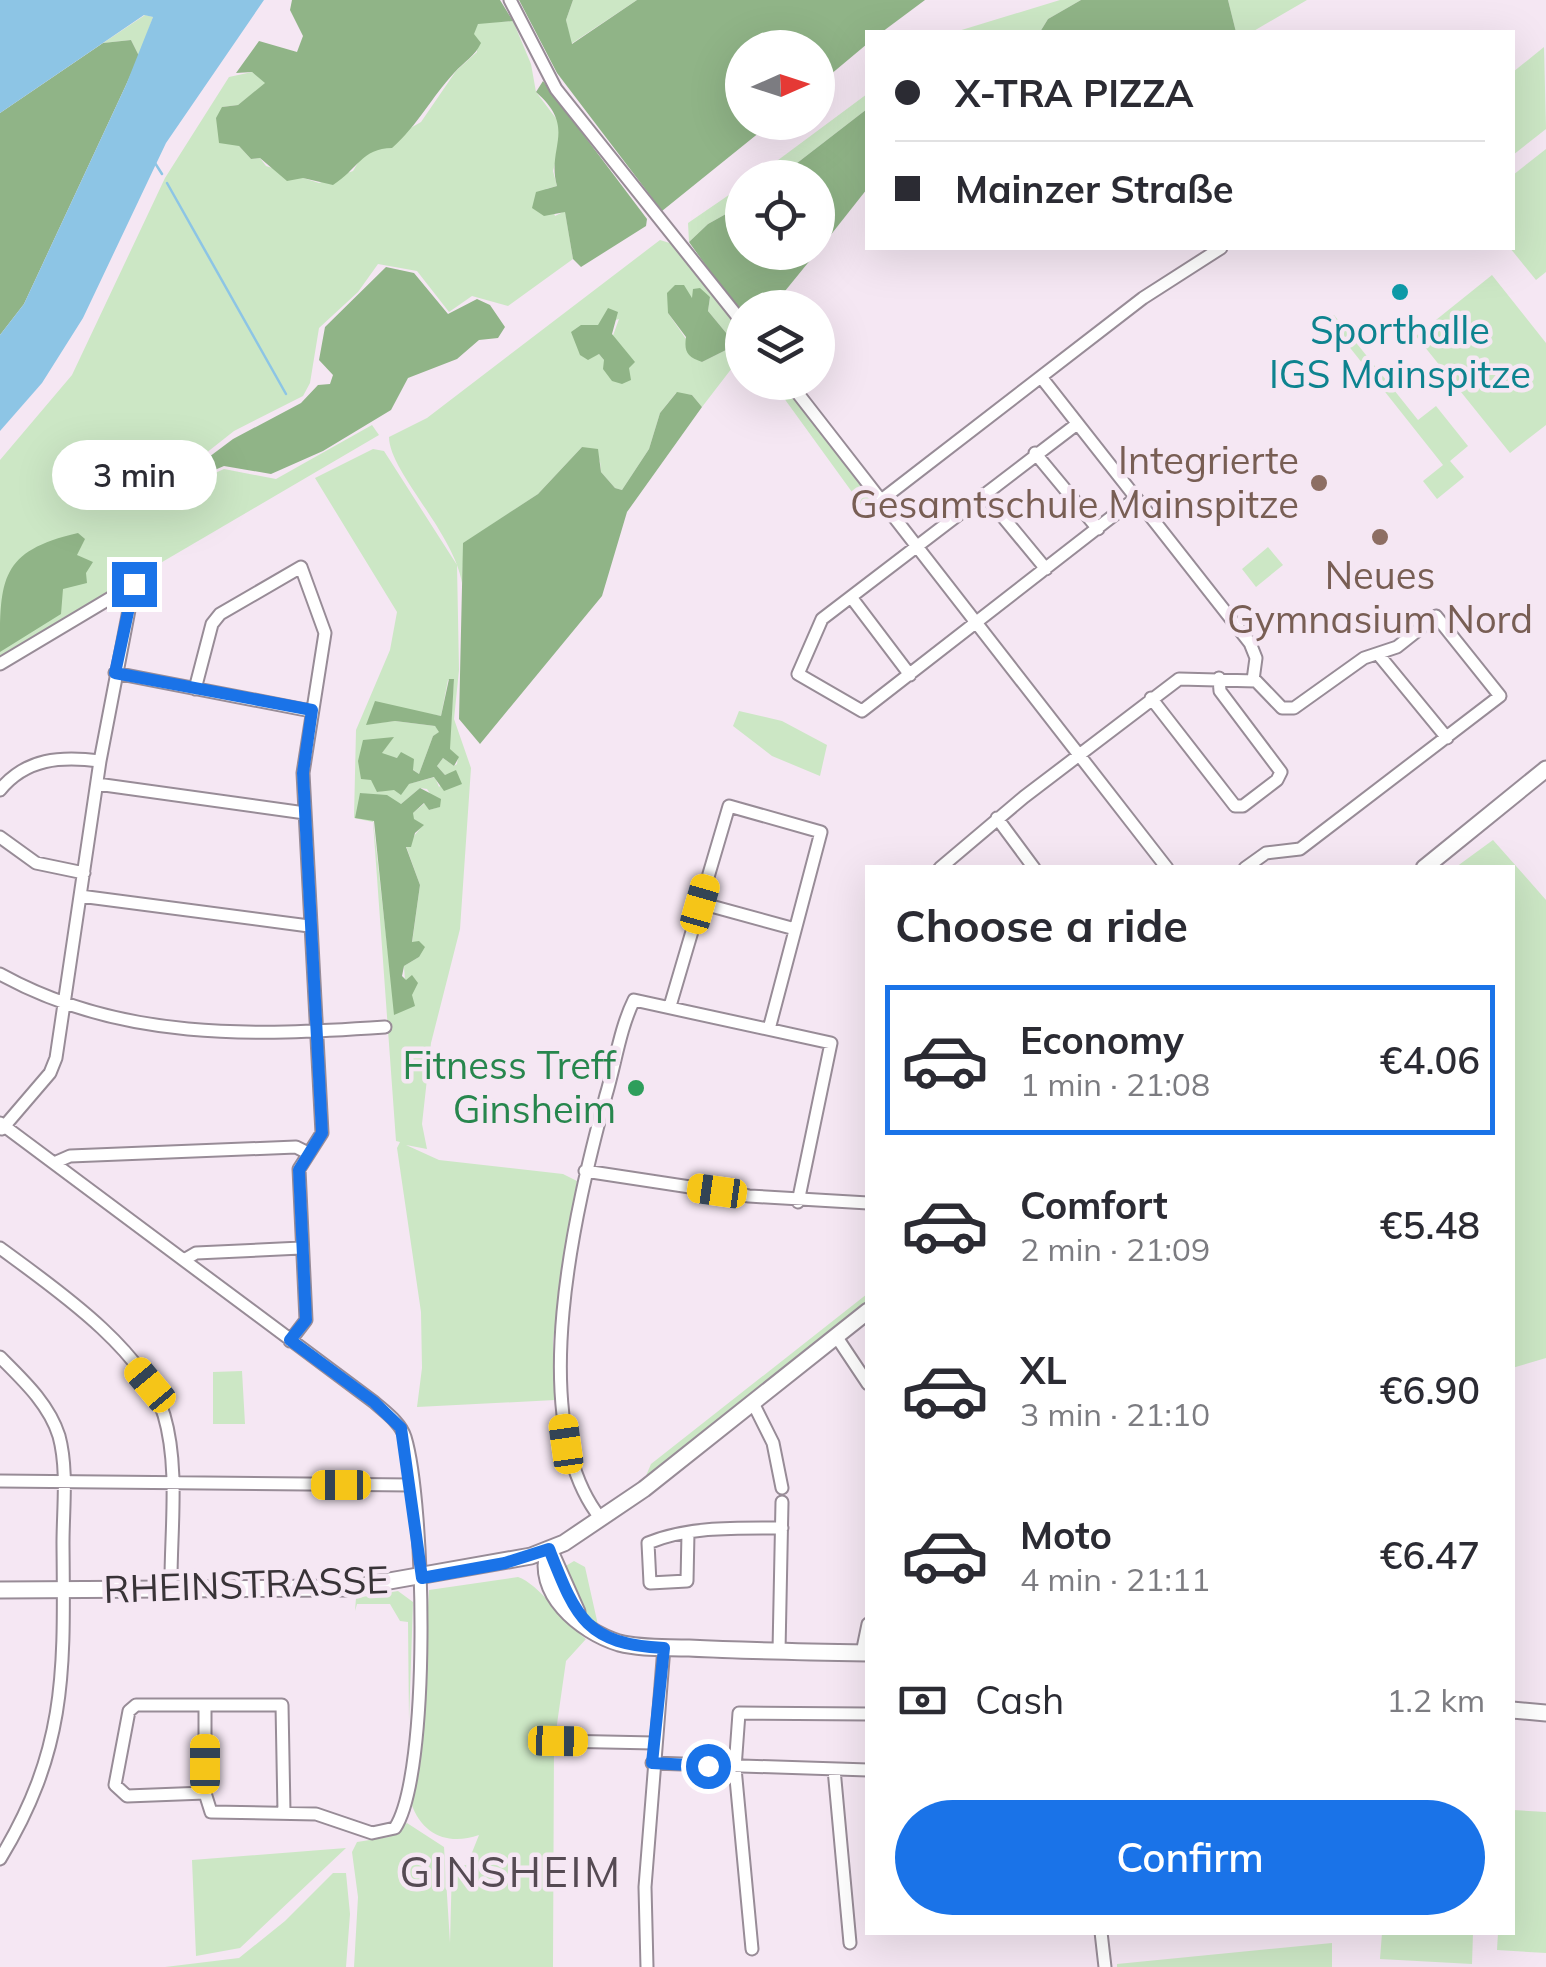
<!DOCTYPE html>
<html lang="en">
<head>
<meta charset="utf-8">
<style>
	body { margin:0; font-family:Mulish,sans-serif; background:#f2f2f3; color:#2b2b33; height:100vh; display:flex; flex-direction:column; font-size:38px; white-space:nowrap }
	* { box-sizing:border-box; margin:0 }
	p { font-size:32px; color:#7c7c81 }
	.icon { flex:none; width:55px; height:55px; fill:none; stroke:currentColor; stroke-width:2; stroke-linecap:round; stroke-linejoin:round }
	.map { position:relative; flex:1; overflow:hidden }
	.drawer { position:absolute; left:865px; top:865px; width:650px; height:1070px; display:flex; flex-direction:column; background:#fff; border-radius:0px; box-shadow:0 10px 40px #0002 }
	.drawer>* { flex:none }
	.banner { position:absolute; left:865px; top:30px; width:650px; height:220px; border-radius:0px; box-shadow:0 10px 40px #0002; display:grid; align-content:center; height:220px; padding:0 30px; background:#fff }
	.needle { width:65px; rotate:87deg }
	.controls { position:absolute; left:725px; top:30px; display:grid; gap:20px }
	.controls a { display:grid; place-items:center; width:110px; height:110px; border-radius:50%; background:#fff; box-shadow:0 10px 40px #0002; font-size:50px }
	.end { position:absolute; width:45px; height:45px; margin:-22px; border:12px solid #1a73e8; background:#fff; box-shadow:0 0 0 5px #fff }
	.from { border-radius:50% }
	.bubble { position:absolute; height:70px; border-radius:35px; background:#fff; box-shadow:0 10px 40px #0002; font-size:32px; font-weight:600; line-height:70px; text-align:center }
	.car { position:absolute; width:30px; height:60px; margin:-30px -15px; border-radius:12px; box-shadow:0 0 8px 2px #0007; background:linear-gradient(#f5c518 24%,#345 0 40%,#f5c518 0 76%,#345 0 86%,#f5c518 0) }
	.banner b { display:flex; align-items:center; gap:35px; height:95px; font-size:38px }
	.banner b+b { border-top:2px solid #e1e1e2 }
	.banner i { width:25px; height:25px; background:#2b2b33 }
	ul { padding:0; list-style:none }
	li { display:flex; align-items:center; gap:30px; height:150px; margin:0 20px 15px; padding:0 10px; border:5px solid transparent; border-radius:0px }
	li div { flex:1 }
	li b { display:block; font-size:38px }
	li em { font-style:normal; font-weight:600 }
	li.selected { border-color:#1a73e8 }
	li>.icon { width:90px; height:90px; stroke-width:1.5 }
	h2 { padding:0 30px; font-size:45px; line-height:120px }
	.pay { display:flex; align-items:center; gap:25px; height:110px; padding:0 30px; font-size:38px }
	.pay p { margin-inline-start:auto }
	.button { display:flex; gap:20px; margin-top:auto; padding:20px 30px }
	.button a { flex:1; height:115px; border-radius:60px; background:#1a73e8; color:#fff; font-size:40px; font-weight:600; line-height:115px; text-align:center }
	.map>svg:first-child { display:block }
</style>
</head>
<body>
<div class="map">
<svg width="1546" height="1967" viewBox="0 0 1546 1967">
	<rect width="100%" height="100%" fill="#f5e7f3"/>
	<path fill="#cce7c5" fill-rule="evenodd" d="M573,0H637L571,44L566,20Z
		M1060,0H1081L1048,19L1040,32H955Z
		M1228,0H1307L1252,32H1236Z
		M145,15L153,17L139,56L131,40L103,43Z
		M513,21L531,64L536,92L558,121L562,138L553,171L557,186L546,189L555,216L565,211L573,259L508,306L472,296L449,312L417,271L378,264L358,292L319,328L310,383L303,396L234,431L177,476L182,488L224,469L276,479L372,425L379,435L0,657V460L72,375L165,178L229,77L252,72L266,83L238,105L222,107L239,146L251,159L260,158L266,166L319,183L353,171L362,156L421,122L456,71L477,52L473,35L478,23Z
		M1544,47L1546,129L1513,155V72Z
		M867,94V109L779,177L754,178Z
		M1546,149V272L1536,280L1510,248L1513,175Z
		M742,186V205L708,224L689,242L688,223Z
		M660,240L676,245L742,331V355L702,407L692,395L676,393L660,413L649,449L622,490L615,488L601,472L600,461L582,447L538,494L464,543L462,583C454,533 389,471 389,437L427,418ZM694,289L710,297L708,311L727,334L728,349L702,362L668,313L669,302L686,294L693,299ZM619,319L604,360L599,354L593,356L581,325L591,328Z
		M1492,275L1546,343V425L1510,453L1416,336Z
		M1334,315L1418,420L1436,406L1468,446L1450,461L1464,477L1437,499L1423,481L1443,465L1328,320Z
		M773,383H782L868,494L871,501L865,510Z
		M373,449L384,451L457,565L459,670L454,719L471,768L460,929L431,1043L422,1124L427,1149L406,1145L439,1160L563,1174L577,1181L553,1340L555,1400L417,1407L422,1368L421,1312L397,1148L400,1142L396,1141L373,822L354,818L356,730L390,650L397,612L315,478ZM454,679L449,749L458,757L457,764L454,766L443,758L437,766L445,775L453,773L439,787L435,777L378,792L371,779H361L360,757L393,737L381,754L397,758L419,774L433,736L440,732L435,726L395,721L367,724L387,706L441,716L448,680ZM420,788L427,789L439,807L429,810L425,803L413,813V819L423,825L406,846L420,885L412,943L419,957L404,966L405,981L395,1015L373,820L361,793L401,804Z
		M1268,547L1283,565L1256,587L1242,569Z
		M739,711L782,721L827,745L820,776L772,756L733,726Z
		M1493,840L1546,900V1358L1512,1368V868L1456,867Z
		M867,1294V1303L645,1478L651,1464Z
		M242,1371L245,1424H213V1372Z
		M574,1561L585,1567L598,1625L580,1607L564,1567Z
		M518,1577C538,1583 566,1624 586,1639L566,1661L554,1745L553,1967H354L358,1897L352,1852L357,1842L389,1837L407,1823L444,1847L450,1943L452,1865H467L479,1835C450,1845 423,1837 411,1803L420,1752L429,1590Z
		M398,1591L413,1602L409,1721L408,1622L400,1621L390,1604H357L355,1611L356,1598Z
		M1513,1810L1546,1812V1953L1497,1950L1498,1933L1512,1932Z
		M346,1848L240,1948L196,1956L192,1860Z
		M333,1873H346L350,1914L346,1967H165L239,1958L285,1921Z
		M1382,1933H1473L1472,1964L1380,1959Z
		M1332,1943V1967H1117V1964Z"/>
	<path fill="#90b487" d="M292,0H500L513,21L478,24L474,34L481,43C475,56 464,62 454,73C431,98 418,125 392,148C362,148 357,170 333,185L303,178L287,181L260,158L251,159L239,146L219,143L216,118L222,107L238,105L265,83L252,72L236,73L259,41L297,52L303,36L290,10Z
		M519,0H573L566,20L572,44L637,0H925L882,32H868L867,44L818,85V48H742V122L771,123L662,211L557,73Z
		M1081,0H1228L1236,32H1040L1048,19Z
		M131,40L139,56L126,85L24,304L0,335V113L103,43Z
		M543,81L647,219L646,226L581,267L573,259L565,212L544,216L532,208L536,192L557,186C546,147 578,129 536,92Z
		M867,109V189L818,251V178L779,177Z
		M742,205V252L816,253L772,307L742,308V316L689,242L708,224Z
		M386,267L414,273L448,314L477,299L490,305L505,327L498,338L479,340L457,359L408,378L391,410L323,451L271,474L224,466L184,483L185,475L233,439L301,403L318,385L330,384L333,375L319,360L325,327Z
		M675,285H684L692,298L693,289L700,288L710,297L708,311L727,334L728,349L702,362C687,357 684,352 686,337L668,313L667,293Z
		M608,308L618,312L612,334L635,362L629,368L631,380L622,384L612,381L603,369L604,360L599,354L588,360L580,355L571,332L581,325H598Z
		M677,392L692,395L702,407L627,512L602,596L480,744L459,719L463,543L538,494L582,447L598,449L601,472L615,488L622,490L649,449L660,413Z
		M78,533L85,539L77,555L93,562L86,573L87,583L63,589L61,614L0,652C0,579 0,551 78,533Z
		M449,679H454L450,749L459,757L454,766L443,758L437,766L445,775L456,770L462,784L444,791L434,777L409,784L401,795L394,790L377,792L371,780L361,779L358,761L363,740L394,737L382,753L397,758L401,752L414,759L413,770L419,774L433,736L439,732L435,726L395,721L366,725L375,701L441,716Z
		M420,788L441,799L440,807L429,810L424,803L413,813L414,819L424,825L415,833L411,847H406L420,885L412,942L419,941L425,947L419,957L404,966L402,976L406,980L412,975L418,983L412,995L415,1006L394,1015L374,821L355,818L360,793L387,795L401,804Z"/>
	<path fill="#8dc5e5" d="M0,0H264L166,143L83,318L42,383L0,431V335L24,304L126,85L153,17L144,15L0,113Z"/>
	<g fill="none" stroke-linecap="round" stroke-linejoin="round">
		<path stroke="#8dc5e5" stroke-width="2.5" d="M155,163L162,174
			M167,183L286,394"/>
		<g stroke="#988c97" stroke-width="15">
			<path id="minor" d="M510,0L556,89L742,322
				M1041,377L1250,643L1256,658L1253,680
				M789,382L1167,868
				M1077,424L822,619L798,674L862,711L1136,498
				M1035,453L1098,529
				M984,494L1046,569
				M880,501L1143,298L1221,248
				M851,597L910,675
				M1378,654L1447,738
				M0,664L134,584
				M115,673L311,711
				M195,689L212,624L220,614L301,567L325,633L303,773L322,1133L299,1169L306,1320L290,1341
				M1151,698L1235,806H1243L1277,780L1281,772L1220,691L1219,678
				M97,784L305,813
				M0,790C26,758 61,756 100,761
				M997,818L1034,868
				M0,837L36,863L84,873
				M940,868L1024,797L1179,679L1256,681L1282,708H1294L1364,658L1397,647L1436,616L1500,696L1300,849L1266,853L1245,868
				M80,896L309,926
				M700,903L795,929
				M0,974C121,1041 252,1036 385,1027
				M670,1006L729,806L821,832L769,1029
				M0,1123L374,1402C385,1412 400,1422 405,1437C425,1502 431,1773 395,1828L372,1833L316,1814L211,1812L205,1793L127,1796L115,1785L129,1711L136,1705H282L284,1812
				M2,1129L50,1073L56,1058L100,761L134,584
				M54,1163L70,1156L296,1147L308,1153
				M585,1171L749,1196L868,1203
				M0,1248C53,1287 144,1349 164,1415C180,1469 170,1535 171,1591
				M184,1260L196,1253L301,1248
				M836,1336L868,1384
				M0,1357C23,1380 49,1404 59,1436C68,1469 63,1509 63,1543C64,1669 68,1747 0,1859
				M753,1403L773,1443L782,1488
				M0,1481L411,1485
				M601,1519C523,1421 576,1207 606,1095C615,1065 620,1028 634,1000L831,1043L798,1202
				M688,1533L687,1581L650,1583L648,1543C689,1526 738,1528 782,1528
				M779,1651L782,1502
				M862,1653L868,1624
				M205,1705V1793
				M558,1741L654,1743
				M652,1763L868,1770
				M834,1769L850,1943
				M1101,1932L1105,1967
				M752,1949L735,1768L739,1713L868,1714
				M647,1967L645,1887L664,1647"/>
		</g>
		<g stroke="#988c97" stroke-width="19">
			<path id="major" d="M1424,868L1546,769
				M549,1549C534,1592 580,1631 619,1643C642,1649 666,1647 689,1648C748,1651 808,1652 868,1653
				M549,1549L577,1612
				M0,1590L350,1588L531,1556L564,1543L644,1489L868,1311
				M1512,1710L1546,1713"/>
		</g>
		<use href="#minor" stroke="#fff" stroke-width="11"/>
		<use href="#major" stroke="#fff" stroke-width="15"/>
	</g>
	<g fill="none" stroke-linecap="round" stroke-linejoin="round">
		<path stroke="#1a73e8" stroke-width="12" d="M134,584L115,673L312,710L303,773L322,1133L299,1170L306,1320L290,1340L374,1402L401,1428L422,1578L505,1563L549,1549C576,1617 585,1644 664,1648L652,1763L708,1766"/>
	</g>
	<circle fill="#0f9aa8" stroke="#f5e7f3" stroke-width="4" cx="1400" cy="292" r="10"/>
	<g fill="#8d6e63" stroke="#f5e7f3" stroke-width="4">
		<circle cx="1319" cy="483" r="10"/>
		<circle cx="1380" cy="537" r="10"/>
	</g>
	<circle fill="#2e9e5b" stroke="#f5e7f3" stroke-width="4" cx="636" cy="1088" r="10"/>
	<g text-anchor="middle" stroke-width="9" stroke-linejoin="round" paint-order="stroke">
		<g font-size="38" fill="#0d838f" stroke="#f5e7f3">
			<text x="1400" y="344">Sporthalle<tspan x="1400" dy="44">IGS Mainspitze</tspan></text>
		</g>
		<g font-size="38" fill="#785e54" stroke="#f5e7f3" text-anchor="end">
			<text x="1299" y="474">Integrierte<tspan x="1299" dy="44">Gesamtschule Mainspitze</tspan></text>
			<text x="1380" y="589" text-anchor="middle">Neues<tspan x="1380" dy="44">Gymnasium Nord</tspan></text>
		</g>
		<g font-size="38" fill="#27864d" stroke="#f5e7f3" text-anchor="end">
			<text x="616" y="1079">Fitness Treff<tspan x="616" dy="44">Ginsheim</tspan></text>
		</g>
		<g font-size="38" fill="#383337" stroke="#f5e7f3">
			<text transform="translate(246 1585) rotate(-2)" y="13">RHEINSTRASSE</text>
		</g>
		<g font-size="42" letter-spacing="2.5" fill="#554a53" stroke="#f5e7f3">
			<text x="511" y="1887">GINSHEIM</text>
		</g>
	</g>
</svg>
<div class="controls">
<a><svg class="needle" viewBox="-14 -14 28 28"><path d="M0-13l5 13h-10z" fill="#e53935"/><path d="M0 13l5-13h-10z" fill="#7c7c81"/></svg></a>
<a><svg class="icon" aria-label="locate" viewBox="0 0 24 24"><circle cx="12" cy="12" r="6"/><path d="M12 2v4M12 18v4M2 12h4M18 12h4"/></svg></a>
<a><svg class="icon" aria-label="layers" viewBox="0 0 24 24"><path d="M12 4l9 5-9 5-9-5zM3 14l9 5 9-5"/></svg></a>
</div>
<i class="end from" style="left:708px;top:1766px"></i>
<i class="end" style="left:134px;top:584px"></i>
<div class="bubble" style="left:52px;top:440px;width:165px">3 min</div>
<i class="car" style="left:700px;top:904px;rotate:16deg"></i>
<i class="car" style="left:717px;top:1191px;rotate:278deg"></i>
<i class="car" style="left:150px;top:1385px;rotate:320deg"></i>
<i class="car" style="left:566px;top:1444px;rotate:352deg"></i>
<i class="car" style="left:341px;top:1485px;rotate:270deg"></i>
<i class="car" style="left:558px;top:1741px;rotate:91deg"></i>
<i class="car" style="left:205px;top:1764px;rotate:0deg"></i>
<div class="banner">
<b><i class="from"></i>X-TRA PIZZA</b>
<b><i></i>Mainzer Straße</b>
</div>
<section class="drawer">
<h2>Choose a ride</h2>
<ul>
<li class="selected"><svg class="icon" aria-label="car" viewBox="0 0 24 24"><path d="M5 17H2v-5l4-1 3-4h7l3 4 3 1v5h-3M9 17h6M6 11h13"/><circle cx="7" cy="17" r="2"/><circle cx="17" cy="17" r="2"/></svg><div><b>Economy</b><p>1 min · 21:08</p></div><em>€4.06</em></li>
<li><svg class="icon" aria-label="car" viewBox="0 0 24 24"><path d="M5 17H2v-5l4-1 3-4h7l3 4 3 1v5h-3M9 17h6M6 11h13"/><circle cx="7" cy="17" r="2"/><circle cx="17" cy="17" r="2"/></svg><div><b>Comfort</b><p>2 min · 21:09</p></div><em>€5.48</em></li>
<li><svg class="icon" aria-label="car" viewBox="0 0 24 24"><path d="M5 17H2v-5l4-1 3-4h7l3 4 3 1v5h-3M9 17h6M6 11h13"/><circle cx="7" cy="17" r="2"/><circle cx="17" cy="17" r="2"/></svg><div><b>XL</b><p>3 min · 21:10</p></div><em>€6.90</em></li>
<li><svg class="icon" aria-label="car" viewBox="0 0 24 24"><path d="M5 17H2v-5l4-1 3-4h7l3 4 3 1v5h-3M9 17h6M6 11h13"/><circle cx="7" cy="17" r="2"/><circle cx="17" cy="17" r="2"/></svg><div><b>Moto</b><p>4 min · 21:11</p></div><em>€6.47</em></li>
</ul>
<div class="pay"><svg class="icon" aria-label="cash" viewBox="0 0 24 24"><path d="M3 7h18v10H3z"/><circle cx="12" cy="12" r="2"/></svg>Cash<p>1.2 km</p></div>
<div class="button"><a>Confirm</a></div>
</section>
</div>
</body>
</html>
